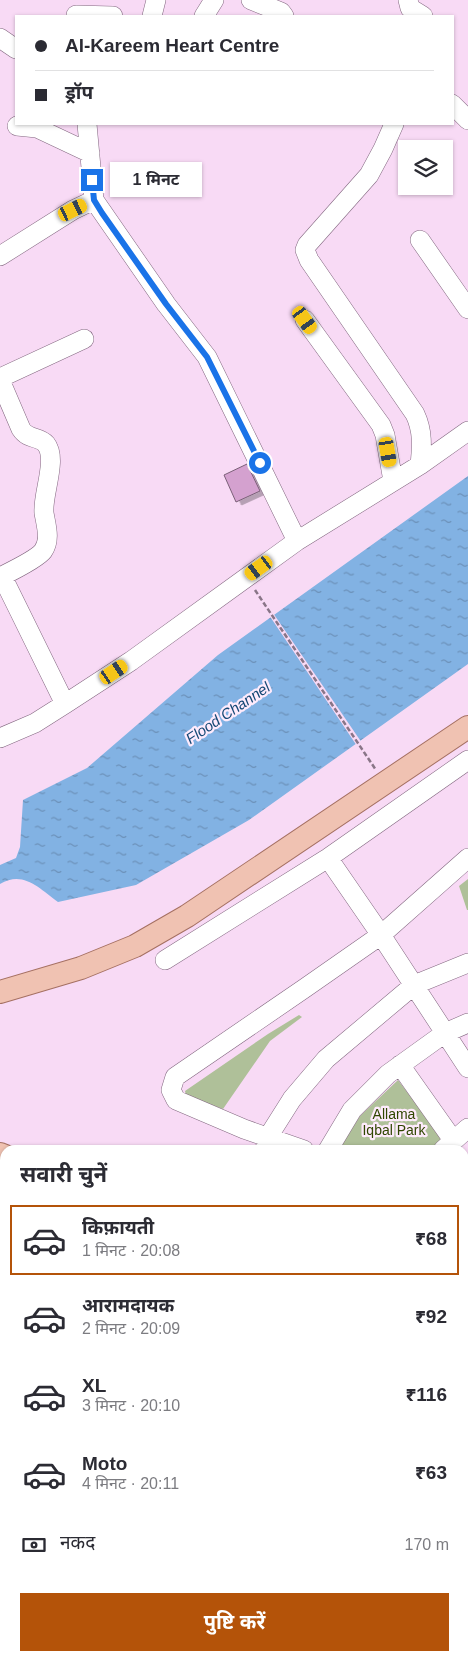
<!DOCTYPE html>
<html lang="hi">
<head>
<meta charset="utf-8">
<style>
	body { margin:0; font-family:Arial,"Noto Sans Devanagari",sans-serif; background:#f2f2f3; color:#2b2b33; height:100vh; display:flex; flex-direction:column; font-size:19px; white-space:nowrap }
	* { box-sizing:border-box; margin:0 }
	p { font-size:16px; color:#7c7c81 }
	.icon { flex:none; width:28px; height:28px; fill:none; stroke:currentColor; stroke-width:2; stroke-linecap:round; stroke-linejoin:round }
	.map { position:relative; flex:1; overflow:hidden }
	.side { position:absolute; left:0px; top:1145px; width:469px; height:516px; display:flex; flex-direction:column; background:#fff; border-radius:15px 15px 0 0; box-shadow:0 1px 4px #0004 }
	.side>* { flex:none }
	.banner { position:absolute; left:15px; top:15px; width:439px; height:110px; border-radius:0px; box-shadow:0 1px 4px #0004; display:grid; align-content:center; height:110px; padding:0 20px; background:#fff }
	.fabs { position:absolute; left:398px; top:140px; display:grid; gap:10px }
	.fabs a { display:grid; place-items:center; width:55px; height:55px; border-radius:0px; background:#fff; box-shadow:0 1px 4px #0004; font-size:25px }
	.end { position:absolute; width:22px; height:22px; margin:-11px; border:6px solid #1a73e8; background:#fff; box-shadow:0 0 0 2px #fff }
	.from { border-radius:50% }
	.bubble { position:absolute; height:35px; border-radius:0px; background:#fff; box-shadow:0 1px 4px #0004; font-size:16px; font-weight:700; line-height:35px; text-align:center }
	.car { position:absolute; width:15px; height:30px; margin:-15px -8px; border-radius:6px; box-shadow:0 0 4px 1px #0007; background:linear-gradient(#f5c518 24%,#345 0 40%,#f5c518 0 76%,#345 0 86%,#f5c518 0) }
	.banner b { display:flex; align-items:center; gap:18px; height:48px; font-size:19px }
	.banner b+b { border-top:1px solid #e1e1e2 }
	.banner i { width:12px; height:12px; background:#2b2b33 }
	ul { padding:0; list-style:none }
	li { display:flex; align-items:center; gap:15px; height:70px; margin:0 10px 8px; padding:0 10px; border:2px solid transparent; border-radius:0px }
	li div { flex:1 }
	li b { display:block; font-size:19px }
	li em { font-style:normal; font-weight:700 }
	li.selected { border-color:#b45309 }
	li>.icon { width:45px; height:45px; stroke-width:1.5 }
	h2 { padding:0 20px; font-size:22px; line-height:60px }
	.pay { display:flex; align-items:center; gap:12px; height:55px; padding:0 20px; font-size:19px }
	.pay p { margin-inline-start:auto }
	.primary-button { display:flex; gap:10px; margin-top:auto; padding:10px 20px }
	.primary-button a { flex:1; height:58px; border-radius:0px; background:#b45309; color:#fff; font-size:20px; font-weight:700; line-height:58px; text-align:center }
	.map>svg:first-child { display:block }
</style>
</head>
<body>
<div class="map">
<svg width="468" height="1661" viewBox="0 0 468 1661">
	<defs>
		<pattern id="grass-tufts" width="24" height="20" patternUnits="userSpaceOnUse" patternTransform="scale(1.25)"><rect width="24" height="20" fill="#afc099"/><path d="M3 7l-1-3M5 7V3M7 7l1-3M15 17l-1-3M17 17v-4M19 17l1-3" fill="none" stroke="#8f9c7d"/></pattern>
		<pattern id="water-ripples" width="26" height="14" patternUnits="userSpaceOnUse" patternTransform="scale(1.25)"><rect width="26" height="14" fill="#82b2e3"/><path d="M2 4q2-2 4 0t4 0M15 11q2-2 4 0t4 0" fill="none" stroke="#6b90b8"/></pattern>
		<filter id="shadow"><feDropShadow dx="5.5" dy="3" stdDeviation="0" flood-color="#0004"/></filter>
	</defs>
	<rect width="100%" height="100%" fill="#f8daf5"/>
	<path fill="url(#grass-tufts)" d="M468,1241V1296L464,1295V1254Z"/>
	<path fill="#afc099" d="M468,879V910H467L459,886Z
		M299,1015L302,1017L270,1041L223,1109L186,1096L185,1091L268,1034Z
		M398,1080L442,1138L430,1150H338L360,1116Z
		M468,1558V1629L464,1627V1561Z"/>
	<path fill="url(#water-ripples)" d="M468,476V664L249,820L136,885L58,902C39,888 23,870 0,884V865L16,858L20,847L23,800L87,768L218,655Z"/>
	<path fill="#f8daf5" d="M273,613L362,743L357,746L269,615Z"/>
	<path fill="#d4a1cf" stroke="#7a6077" filter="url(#shadow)" d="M247,464L260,491L236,502L224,475Z"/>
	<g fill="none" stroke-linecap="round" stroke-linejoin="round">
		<g stroke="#836880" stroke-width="20">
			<path id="minor" d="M251,0L281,12L284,16
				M408,0L410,8L423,16
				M76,15L113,16
				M152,16L156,0
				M204,16L214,0
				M0,38L16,49
				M452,104L468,120
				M87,124L94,200L166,304L207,357L297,541
				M394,124L383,149L369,175L307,245L305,250L309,260L415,414C423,431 422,446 420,465
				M17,126L37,128L90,153
				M420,240L468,309
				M0,256L73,210L94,200
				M305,320L381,425L385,435L393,481
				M0,378L84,339
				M0,380L21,429C28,440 39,436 46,444C58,459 42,495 44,513C46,525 51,540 43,551C37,559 10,572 0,577
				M2,576L65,704
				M0,738L35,723L65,704L131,661L297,541L420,465L468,431
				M328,858L381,935L468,1068
				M165,960L328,858L468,760
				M400,1065L453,1140
				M265,1149L268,1137L292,1099L326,1059L414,985L468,963
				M304,1150L244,1129L176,1100L171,1090L175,1077L305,988L381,935L468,858
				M328,1150L352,1110L388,1074L445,1033L468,1023
				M443,1150L468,1128
				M464,1220L468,1207
				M0,1253L5,1249
				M0,1375V1382
				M464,1547L468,1544
				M464,1641L468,1642
				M322,1657L336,1661
				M162,1661L169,1656"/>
		</g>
		<g stroke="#a57062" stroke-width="24">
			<path id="major" d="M0,992L81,968L135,946L187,916L468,727
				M0,1154L5,1156
				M464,1307L468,1309"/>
		</g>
		<path stroke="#897587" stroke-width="2.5" stroke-dasharray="5 2.5" stroke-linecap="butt" d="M255,590L376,770"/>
		<use href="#minor" stroke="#fff" stroke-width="19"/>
		<use href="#major" stroke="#f0c2b2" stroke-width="22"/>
	</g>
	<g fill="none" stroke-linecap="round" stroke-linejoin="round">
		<path stroke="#1a73e8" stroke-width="6" d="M92,180L94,200L102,213L166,304L207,357L260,463"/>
	</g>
	<g text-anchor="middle" stroke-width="4.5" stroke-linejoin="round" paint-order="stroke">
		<g font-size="14" fill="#304600" stroke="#feebfc">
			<text x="394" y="1119">Allama<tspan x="394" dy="16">Iqbal Park</tspan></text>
		</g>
		<g font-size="15" font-style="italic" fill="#144875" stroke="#feebfc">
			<text transform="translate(228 713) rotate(-34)" y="5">Flood Channel</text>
		</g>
	</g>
</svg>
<div class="fabs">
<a><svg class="icon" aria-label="layers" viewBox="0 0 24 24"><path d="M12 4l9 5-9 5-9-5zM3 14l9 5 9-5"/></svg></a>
</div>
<i class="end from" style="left:260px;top:463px"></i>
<i class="end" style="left:92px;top:180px"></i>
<div class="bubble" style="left:110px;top:162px;width:92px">1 मिनट</div>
<i class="car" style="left:73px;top:210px;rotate:64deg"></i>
<i class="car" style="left:305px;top:320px;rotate:144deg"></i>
<i class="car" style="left:388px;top:452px;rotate:170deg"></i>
<i class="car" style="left:259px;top:568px;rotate:234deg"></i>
<i class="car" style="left:114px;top:672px;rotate:56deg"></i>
<div class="banner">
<b><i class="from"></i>Al-Kareem Heart Centre</b>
<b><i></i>ड्रॉप</b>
</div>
<section class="side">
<h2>सवारी चुनें</h2>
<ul>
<li class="selected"><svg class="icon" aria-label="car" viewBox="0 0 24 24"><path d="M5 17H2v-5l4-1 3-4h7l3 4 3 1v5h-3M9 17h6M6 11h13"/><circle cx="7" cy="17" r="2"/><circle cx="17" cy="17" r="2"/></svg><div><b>किफ़ायती</b><p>1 मिनट · 20:08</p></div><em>₹68</em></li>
<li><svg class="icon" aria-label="car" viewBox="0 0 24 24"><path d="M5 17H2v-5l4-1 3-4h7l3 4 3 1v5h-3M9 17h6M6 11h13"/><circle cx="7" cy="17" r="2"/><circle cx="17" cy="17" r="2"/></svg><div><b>आरामदायक</b><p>2 मिनट · 20:09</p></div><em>₹92</em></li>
<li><svg class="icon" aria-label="car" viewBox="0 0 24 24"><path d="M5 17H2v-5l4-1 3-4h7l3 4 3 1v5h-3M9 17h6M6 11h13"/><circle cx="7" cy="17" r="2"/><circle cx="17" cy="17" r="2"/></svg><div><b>XL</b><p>3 मिनट · 20:10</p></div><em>₹116</em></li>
<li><svg class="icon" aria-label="car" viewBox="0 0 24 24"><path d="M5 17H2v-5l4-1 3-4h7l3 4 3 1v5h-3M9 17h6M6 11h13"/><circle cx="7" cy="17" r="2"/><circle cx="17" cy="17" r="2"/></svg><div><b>Moto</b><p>4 मिनट · 20:11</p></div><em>₹63</em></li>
</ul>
<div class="pay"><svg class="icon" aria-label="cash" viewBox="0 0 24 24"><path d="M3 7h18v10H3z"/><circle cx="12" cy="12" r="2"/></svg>नकद<p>170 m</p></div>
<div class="primary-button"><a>पुष्टि करें</a></div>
</section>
</div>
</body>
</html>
